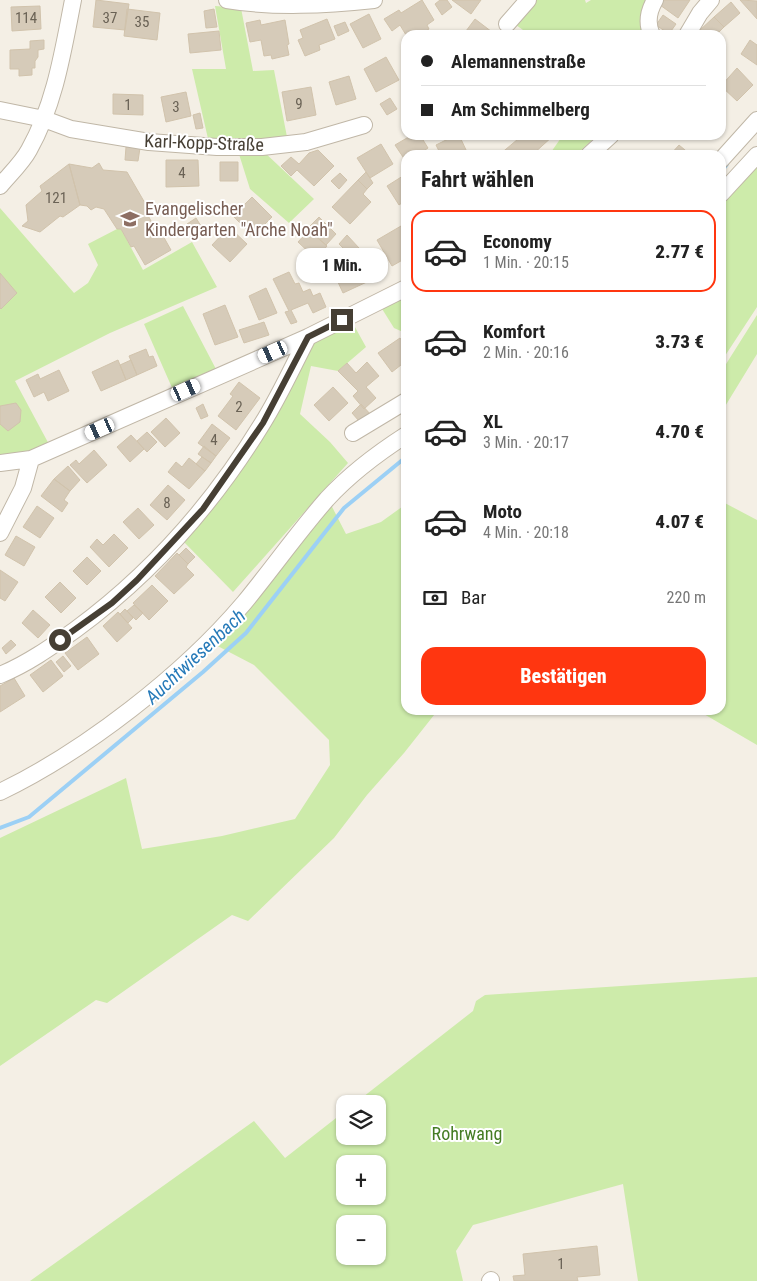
<!DOCTYPE html>
<html lang="de">
<head>
<meta charset="utf-8">
<style>
	body { margin:0; font-family:"Roboto Condensed",sans-serif; background:#f6f6f6; color:#222; height:100vh; display:flex; flex-direction:column; font-size:19px; white-space:nowrap }
	* { box-sizing:border-box; margin:0 }
	p { font-size:16px; color:#767676 }
	.icon { flex:none; width:28px; height:28px; fill:none; stroke:currentColor; stroke-width:2; stroke-linecap:round; stroke-linejoin:round }
	.map { position:relative; flex:1; overflow:hidden }
	.panel { position:absolute; left:401px; top:150px; width:325px; height:565px; display:flex; flex-direction:column; background:#fff; border-radius:15px; box-shadow:0 1px 4px #0004 }
	.panel>* { flex:none }
	.guide { position:absolute; left:401px; top:30px; width:325px; height:110px; border-radius:15px; box-shadow:0 1px 4px #0004; display:grid; align-content:center; height:110px; padding:0 20px; background:#fff }
	.tools { position:absolute; left:336px; top:1095px; display:grid; gap:10px }
	.tools a { display:grid; place-items:center; width:50px; height:50px; border-radius:10px; background:#fff; box-shadow:0 1px 4px #0004; font-size:25px }
	.end { position:absolute; width:22px; height:22px; margin:-11px; border:6px solid #463f34; background:#fff; box-shadow:0 0 0 2px #fff }
	.from { border-radius:50% }
	.bubble { position:absolute; height:35px; border-radius:15px; background:#fff; box-shadow:0 1px 4px #0004; font-size:16px; font-weight:800; line-height:35px; text-align:center }
	.car { position:absolute; width:15px; height:30px; margin:-15px -8px; border-radius:6px; box-shadow:0 0 4px 1px #0007; background:linear-gradient(#fff 24%,#345 0 40%,#fff 0 76%,#345 0 86%,#fff 0) }
	.guide b { display:flex; align-items:center; gap:18px; height:48px; font-size:19px }
	.guide b+b { border-top:1px solid #e0e0e0 }
	.guide i { width:12px; height:12px; background:#222 }
	ul { padding:0; list-style:none }
	li { display:flex; align-items:center; gap:15px; height:82px; margin:0 10px 8px; padding:0 10px; border:2px solid transparent; border-radius:15px }
	li div { flex:1 }
	li b { display:block; font-size:19px }
	li em { font-style:normal; font-weight:800 }
	li.current { border-color:#ff3610 }
	li>.icon { width:45px; height:45px; stroke-width:1.5 }
	h2 { padding:0 20px; font-size:22px; line-height:60px }
	.pay { display:flex; align-items:center; gap:12px; height:55px; padding:0 20px; font-size:19px }
	.pay p { margin-inline-start:auto }
	.action { display:flex; gap:10px; margin-top:auto; padding:10px 20px }
	.action a { flex:1; height:58px; border-radius:15px; background:#ff3610; color:#fff; font-size:20px; font-weight:800; line-height:58px; text-align:center }
	.map>svg:first-child { display:block }
</style>
</head>
<body>
<div class="map">
<svg width="757" height="1281" viewBox="0 0 757 1281">
	<rect width="100%" height="100%" fill="#f4efe5"/>
	<path fill="#cdebaa" fill-rule="evenodd" d="M535,0H585L586,3L591,0H649L646,35H530L516,25Z
		M215,6L241,8L253,71L274,70L288,142L209,143L192,69H226Z
		M563,135H594L595,137L576,155H549Z
		M262,150L314,199L289,223L250,189L238,151Z
		M757,165V307L721,362V204Z
		M0,208L74,293L88,283L98,265L88,244L117,229H121L143,270L192,242L217,287L110,333L15,381L51,448L0,461Z
		M406,291V330L403,332L394,328L379,304Z
		M183,306L217,371L173,390L144,324Z
		M757,315V354L721,413V372Z
		M350,318L366,347L338,371L311,366L300,414L330,442L348,463L233,592L182,540L310,338Z
		M328,499L346,534L381,522L406,504V710H438L404,753L367,795L334,838L248,921L232,915L107,1003L96,1000L0,1066V838L126,778L142,849L222,836L295,819L330,765L329,740L254,665L208,641Z
		M721,501L757,520V745L697,710H721Z
		M757,977V1281H638L623,1184L473,1225L456,1251L463,1281H30L254,1121L285,1158L345,1111V1136H378V1104H354L473,1011L476,1001L485,995ZM345,1164H378V1196H345ZM345,1224H378V1256H345Z"/>
	<g fill="none" stroke-linecap="round" stroke-linejoin="round">
		<path stroke="#9cd0f5" stroke-width="4" d="M721,172L727,164
			M0,828L29,817L203,672L246,633L344,508L406,457"/>
	</g>
	<path fill="#d6cbb9" stroke="#d1c3ac" d="M96,0L129,4L125,30L93,27Z
		M422,0L434,20L427,25L429,29L419,35H406L400,25L392,31L384,19L399,10L401,13Z
		M440,0H447L452,7L442,15L435,4Z
		M452,0H481L471,14Z
		M664,0H690L678,18L660,5Z
		M740,0L757,1V19Z
		M731,2L740,13L724,27L714,17Z
		M40,6L41,29L12,31L11,7Z
		M127,9L160,13L157,40L124,36Z
		M214,9L217,27L206,28L204,11Z
		M369,14L381,39L363,48L350,24Z
		M663,15L676,24L669,34L656,25Z
		M714,17L724,27L716,35H703L699,31Z
		M327,19L335,39L319,45L320,50L305,56L298,40L303,38L300,30Z
		M475,19L496,35H463Z
		M260,20L261,25L285,20L289,44L287,45L289,55L272,59L271,55L264,56L261,40L250,42L246,23Z
		M345,22L349,31L338,36L334,26Z
		M219,31L221,50L190,53L188,34Z
		M44,40V49L38,50V57L35,61V68H32V75L19,76V69H10V50L30,49V41Z
		M750,40L757,45V65L741,54Z
		M386,57L399,80L376,92L364,69Z
		M737,68L753,85L737,101L721,86Z
		M349,76L356,99L336,105L329,82Z
		M311,87L316,115L287,121L282,92Z
		M186,92L191,116L166,122L161,97Z
		M113,94L143,95V115L113,114Z
		M390,98L397,109L387,115L380,104Z
		M200,113L203,128L196,129L193,115Z
		M412,135H420L428,148L425,150L428,155H406L405,160L395,145Z
		M456,135H459L467,152L461,155H441L436,145Z
		M552,135L553,136L532,155H499L518,139L516,135Z
		M381,144L393,164L370,178L357,158Z
		M679,145L691,155H670Z
		M126,147L140,148L138,161L125,160Z
		M318,150L334,166L314,186L297,170L291,176L281,166L291,157L299,164L309,153Z
		M166,160H198L199,186L166,187Z
		M220,162H238V181H220Z
		M99,163L103,170L127,172L149,210L146,212L155,228L158,227L171,250L145,265L134,246L131,247L121,229H117L104,209L96,207L91,210L87,206L80,205L69,164L92,168Z
		M69,164L80,205L63,217L60,216L40,232L22,226L28,221L26,205L42,191L40,186Z
		M366,172L373,183L367,189L358,180Z
		M340,173L347,180L339,189L331,181Z
		M406,174V200L399,205L387,186Z
		M358,180L367,189L363,194L371,202L350,224L332,207Z
		M252,197L272,217L253,236L233,216Z
		M319,217L336,234L326,245L307,229Z
		M196,218L206,234L196,239L187,224Z
		M401,226L406,235V258L392,266L377,240Z
		M229,227L247,244L230,262L212,245Z
		M309,230L327,246L316,259L298,242Z
		M347,235L359,248L348,253L339,244Z
		M357,257L369,281L343,293L332,269Z
		M289,272L295,284L299,283L303,292L310,289L313,296L320,293L326,307L313,313L308,303L291,310L297,322L291,324L285,312L289,311L273,279Z
		M0,273L17,293L1,309L0,308Z
		M266,288L277,313L259,320L249,296Z
		M225,305L238,337L215,345L203,314Z
		M264,322L269,335L244,343L239,330Z
		M400,338L406,347V361L392,372L378,353Z
		M146,349L149,357L153,356L157,366L137,375L129,356Z
		M118,360L126,380L101,391L92,372Z
		M131,360L137,375L126,380L120,365Z
		M367,362L379,376L366,387L376,398L364,409L353,396L358,391L338,371L347,363L356,373Z
		M59,370L69,391L48,401L44,392L34,397L26,380L38,374L40,379Z
		M239,382L260,398L236,430L218,416L233,396L230,394Z
		M333,387L348,403L329,421L314,405Z
		M16,403L21,410L20,422L8,431L0,424V406Z
		M203,404L208,416L201,419L196,408Z
		M361,404L372,416L359,421L352,413Z
		M166,418L180,433L165,447L151,432Z
		M212,424L230,438L216,456L198,443Z
		M147,432L157,442L147,452L137,441Z
		M131,435L144,449L130,462L117,447Z
		M204,446L216,456L211,463L198,454Z
		M94,450L107,465L87,483L70,465L76,460L79,464Z
		M202,457L211,463L205,471L196,464Z
		M189,458L205,471L189,489L168,472L176,462L182,467Z
		M68,466L80,480L70,491L54,479Z
		M54,479L70,491L64,500L68,503L62,512L41,496Z
		M168,485L185,500L167,520L150,505Z
		M37,506L54,518L40,538L23,527Z
		M138,508L154,525L139,539L123,522Z
		M114,534L128,548L109,567L90,547L97,539L103,545Z
		M16,536L35,547L24,566L5,555Z
		M186,548L195,557L188,564L179,555Z
		M177,553L188,564L186,567L194,575L174,594L155,576Z
		M87,557L101,571L87,585L73,571Z
		M0,570L18,582L5,601L0,598Z
		M60,582L76,598L61,613L45,597Z
		M152,585L168,601L149,620L133,603Z
		M134,605L143,613L136,620L127,611Z
		M125,609L133,618L128,623L120,614Z
		M33,610L50,625L38,638L22,623Z
		M118,612L132,628L117,642L103,626Z
		M87,637L99,654L78,670L65,653Z
		M11,640L16,645L6,654L2,648Z
		M63,656L71,666L64,672L56,662Z
		M51,660L63,676L43,692L30,675Z
		M14,678L25,696L0,712V686Z
		M597,1246L600,1275L577,1277L578,1281H514L513,1276L525,1275L523,1254Z"/>
	<g fill="none" stroke-linecap="round" stroke-linejoin="round">
		<g stroke="#c0b7a7" stroke-width="18">
			<path id="minor" d="M227,0C275,8 326,5 374,0
				M507,24L528,0
				M652,35C646,23 648,12 655,0
				M687,35L700,13L711,0
				M0,110L44,119L71,129L149,142L217,147H262L306,142L364,125
				M589,155L611,135
				M721,160L757,120
				M0,186C9,175 22,163 29,150C55,104 63,51 73,0
				M721,194L757,155
				M353,433L406,401
				M0,463L31,459L308,337L406,288
				M0,533L23,488L31,459
				M0,675C27,664 51,647 75,630C150,575 213,504 262,424C279,397 293,366 308,337
				M0,792C85,751 183,675 244,603C272,569 298,532 327,499C350,474 378,453 406,435
				M490,1281L491,1280"/>
		</g>
		<use href="#minor" stroke="#fff" stroke-width="16"/>
	</g>
	<g fill="none" stroke-linecap="round" stroke-linejoin="round">
		<path stroke="#463f34" stroke-width="6" d="M60,640L112,603L137,580L203,509L263,423L308,337L342,320"/>
	</g>
	<defs>
		<g id="school-bare" transform="scale(1.5)"><path d="M0-5L7-2L0 1L-7-2ZM-4 1L0 2.5L4 1V4Q0 6-4 4Z" fill="#8d6e63" stroke="#fff" stroke-width="2.5" paint-order="stroke"/></g>
	</defs>
	<g fill-rule="evenodd">
		<use href="#school-bare" x="130" y="219"/>
	</g>
	<g text-anchor="middle" stroke-width="4" stroke-linejoin="round" paint-order="stroke">
		<g font-size="15" fill="#6a6255">
			<text x="26" y="23">114</text>
			<text x="110" y="23">37</text>
			<text x="142" y="27">35</text>
			<text x="299" y="109">9</text>
			<text x="128" y="110">1</text>
			<text x="176" y="112">3</text>
			<text x="182" y="178">4</text>
			<text x="56" y="203">121</text>
			<text x="239" y="412">2</text>
			<text x="214" y="445">4</text>
			<text x="167" y="508">8</text>
			<text x="561" y="1269">1</text>
		</g>
		<g font-size="18" fill="#463f34" stroke="#fff">
			<text transform="translate(204 143) rotate(2)" y="6">Karl-Kopp-Straße</text>
		</g>
		<g font-size="18" fill="#785e54" stroke="#fff" text-anchor="start">
			<text x="145" y="215">Evangelischer<tspan x="145" dy="21">Kindergarten "Arche Noah"</tspan></text>
		</g>
		<g font-size="18" fill="#447c23" stroke="#fff">
			<text x="467" y="1140">Rohrwang</text>
		</g>
		<g font-size="19" font-style="italic" fill="#267ab9" stroke="#fff">
			<text transform="translate(195 656) rotate(-43)" y="7">Auchtwiesenbach</text>
		</g>
	</g>
</svg>
<div class="tools">
<a><svg class="icon" aria-label="layers" viewBox="0 0 24 24"><path d="M12 4l9 5-9 5-9-5zM3 14l9 5 9-5"/></svg></a>
<a>+</a>
<a>−</a>
</div>
<i class="end from" style="left:60px;top:640px"></i>
<i class="end" style="left:342px;top:320px"></i>
<div class="bubble" style="left:296px;top:248px;width:92px">1 Min.</div>
<i class="car" style="left:273px;top:352px;rotate:246deg"></i>
<i class="car" style="left:186px;top:390px;rotate:66deg"></i>
<i class="car" style="left:100px;top:429px;rotate:246deg"></i>
<div class="guide">
<b><i class="from"></i>Alemannenstraße</b>
<b><i></i>Am Schimmelberg</b>
</div>
<section class="panel">
<h2>Fahrt wählen</h2>
<ul>
<li class="current"><svg class="icon" aria-label="car" viewBox="0 0 24 24"><path d="M5 17H2v-5l4-1 3-4h7l3 4 3 1v5h-3M9 17h6M6 11h13"/><circle cx="7" cy="17" r="2"/><circle cx="17" cy="17" r="2"/></svg><div><b>Economy</b><p>1 Min. · 20:15</p></div><em>2.77 €</em></li>
<li><svg class="icon" aria-label="car" viewBox="0 0 24 24"><path d="M5 17H2v-5l4-1 3-4h7l3 4 3 1v5h-3M9 17h6M6 11h13"/><circle cx="7" cy="17" r="2"/><circle cx="17" cy="17" r="2"/></svg><div><b>Komfort</b><p>2 Min. · 20:16</p></div><em>3.73 €</em></li>
<li><svg class="icon" aria-label="car" viewBox="0 0 24 24"><path d="M5 17H2v-5l4-1 3-4h7l3 4 3 1v5h-3M9 17h6M6 11h13"/><circle cx="7" cy="17" r="2"/><circle cx="17" cy="17" r="2"/></svg><div><b>XL</b><p>3 Min. · 20:17</p></div><em>4.70 €</em></li>
<li><svg class="icon" aria-label="car" viewBox="0 0 24 24"><path d="M5 17H2v-5l4-1 3-4h7l3 4 3 1v5h-3M9 17h6M6 11h13"/><circle cx="7" cy="17" r="2"/><circle cx="17" cy="17" r="2"/></svg><div><b>Moto</b><p>4 Min. · 20:18</p></div><em>4.07 €</em></li>
</ul>
<div class="pay"><svg class="icon" aria-label="cash" viewBox="0 0 24 24"><path d="M3 7h18v10H3z"/><circle cx="12" cy="12" r="2"/></svg>Bar<p>220 m</p></div>
<div class="action"><a>Bestätigen</a></div>
</section>
</div>
</body>
</html>
